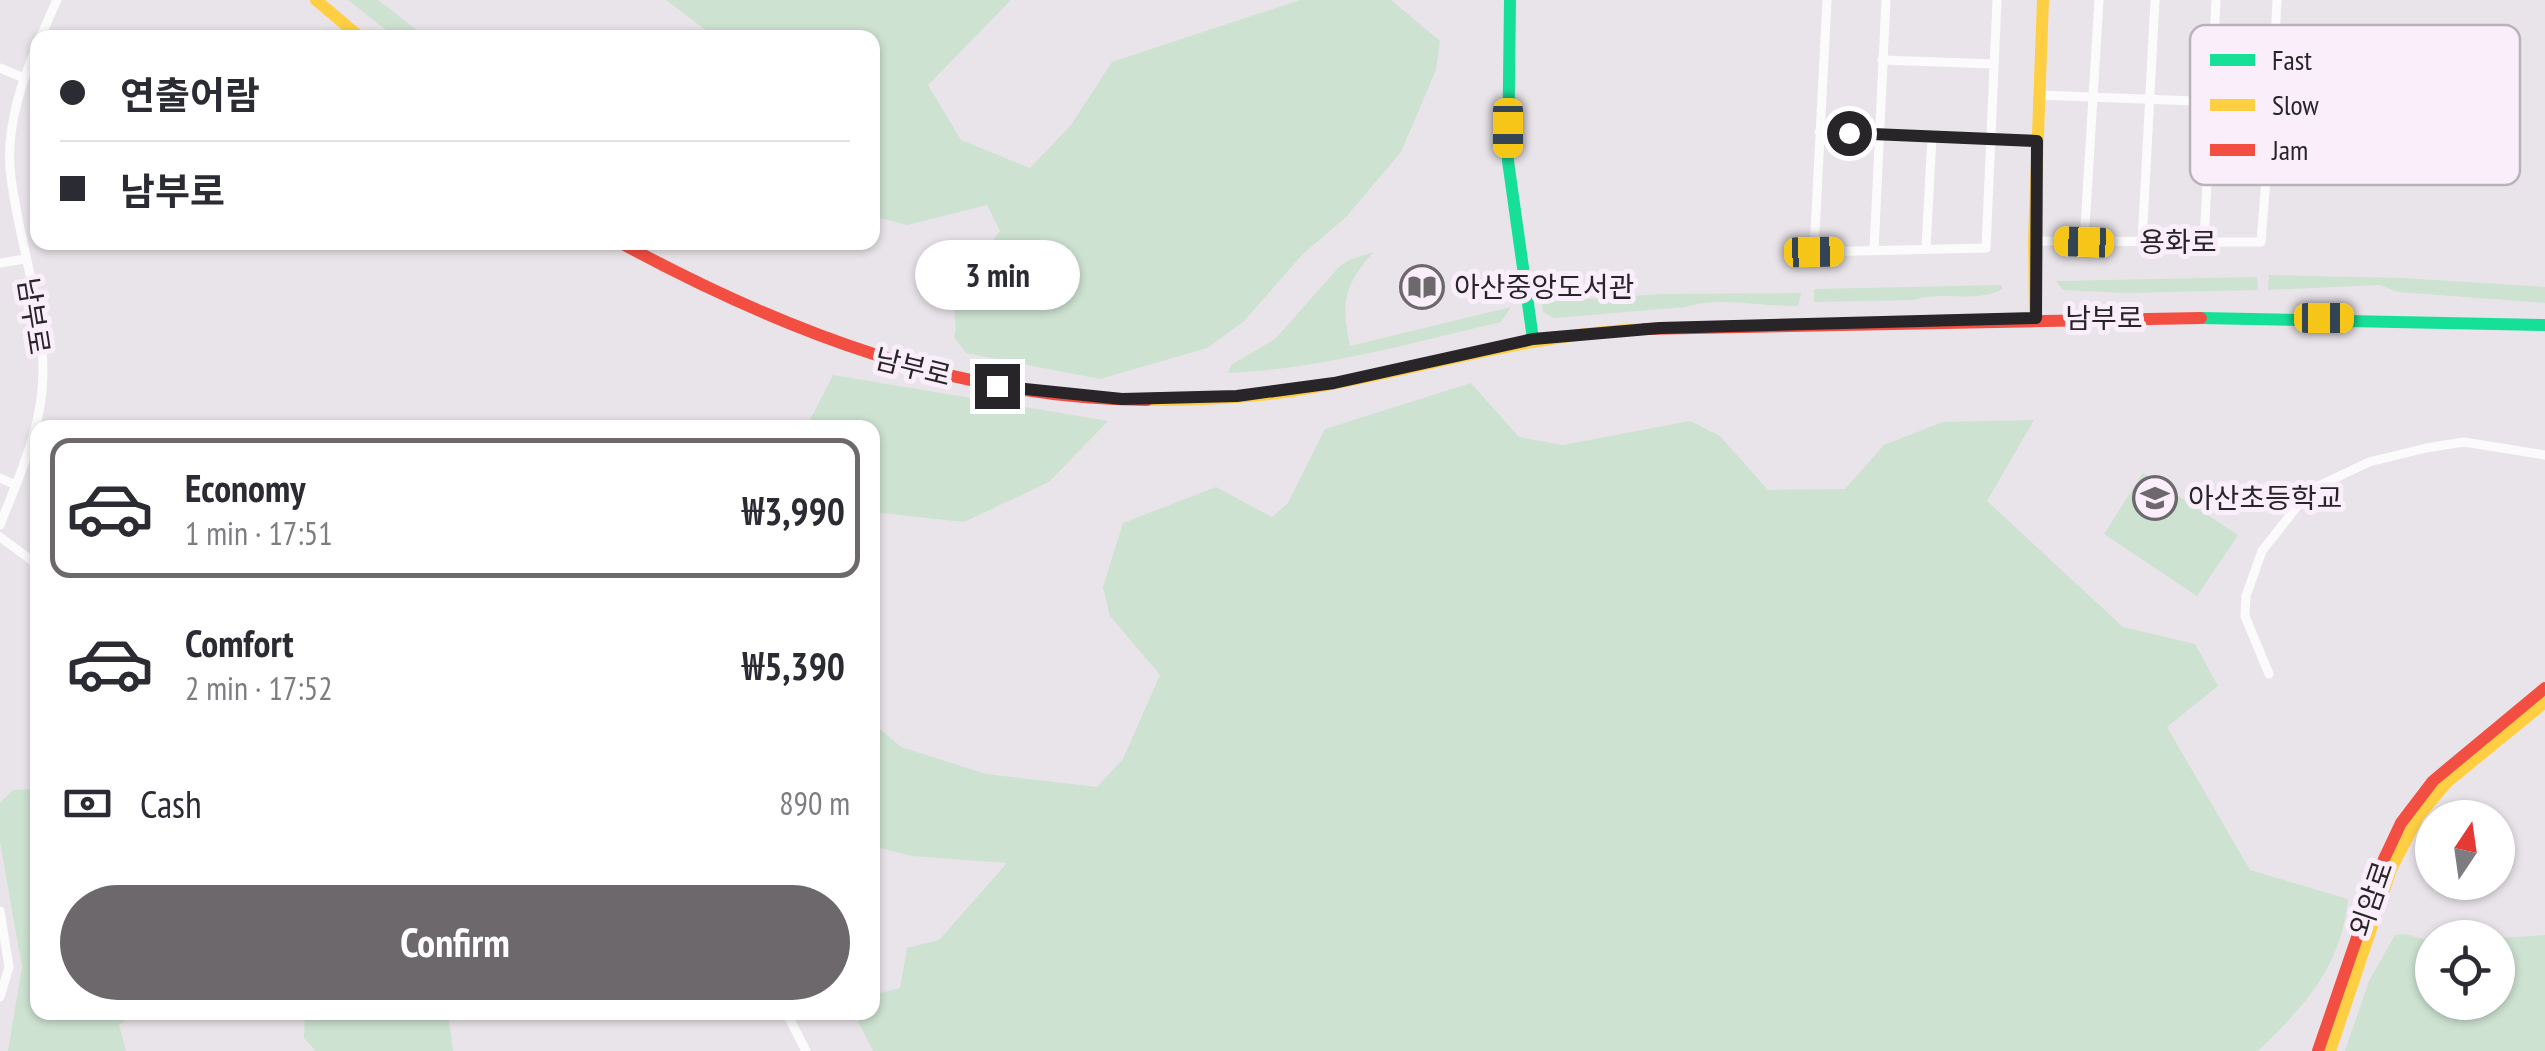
<!DOCTYPE html>
<html lang="en">
<head>
<meta charset="utf-8">
<style>
	body { margin:0; font-family:"PT Sans Narrow","Noto Sans KR",sans-serif; background:#f7f7f7; color:#2b2b33; height:100vh; display:flex; flex-direction:column; font-size:38px; white-space:nowrap }
	* { box-sizing:border-box; margin:0 }
	p { font-size:32px; color:#7c7c81 }
	.icon { flex:none; width:55px; height:55px; fill:none; stroke:currentColor; stroke-width:2; stroke-linecap:round; stroke-linejoin:round }
	.map { position:relative; flex:1; overflow:hidden }
	.panel { position:absolute; left:30px; top:420px; width:850px; height:600px; display:flex; flex-direction:column; background:#fff; border-radius:20px; box-shadow:0 2px 8px #0004 }
	.panel>* { flex:none }
	.top-card { position:absolute; left:30px; top:30px; width:850px; height:220px; border-radius:20px; box-shadow:0 2px 8px #0004; display:grid; align-content:center; height:220px; padding:0 30px; background:#fff }
	.needle { width:65px; rotate:13deg }
	.buttons { position:absolute; left:2415px; top:800px; display:grid; gap:20px }
	.buttons a { display:grid; place-items:center; width:100px; height:100px; border-radius:50%; background:#fff; box-shadow:0 2px 8px #0004; font-size:50px }
	.end { position:absolute; width:45px; height:45px; margin:-22px; border:12px solid #282529; background:#fff; box-shadow:0 0 0 5px #fff }
	.from { border-radius:50% }
	.bubble { position:absolute; height:70px; border-radius:35px; background:#fff; box-shadow:0 2px 8px #0004; font-size:32px; font-weight:600; line-height:70px; text-align:center }
	.car { position:absolute; width:30px; height:60px; margin:-30px -15px; border-radius:12px; box-shadow:0 0 8px 2px #0007; background:linear-gradient(#f5c518 24%,#345 0 40%,#f5c518 0 76%,#345 0 86%,#f5c518 0) }
	.top-card b { display:flex; align-items:center; gap:35px; height:95px; font-size:38px }
	.top-card b+b { border-top:2px solid #e1e1e2 }
	.top-card i { width:25px; height:25px; background:#2b2b33 }
	ul { padding:18px 0 0; list-style:none }
	li { display:flex; align-items:center; gap:30px; height:140px; margin:0 20px 15px; padding:0 10px; border:5px solid transparent; border-radius:20px }
	li div { flex:1 }
	li b { display:block; font-size:38px }
	li em { font-style:normal; font-weight:600 }
	li.selected { border-color:#6c686c }
	li>.icon { width:90px; height:90px; stroke-width:1.5 }
	.pay { display:flex; align-items:center; gap:25px; height:110px; padding:0 30px; font-size:38px }
	.pay p { margin-inline-start:auto }
	.primary-button { display:flex; gap:20px; margin-top:auto; padding:20px 30px }
	.primary-button a { flex:1; height:115px; border-radius:60px; background:#6c686c; color:#fff; font-size:40px; font-weight:600; line-height:115px; text-align:center }
	.map>svg:first-child { display:block }
</style>
</head>
<body>
<div class="map">
<svg width="2545" height="1051" viewBox="0 0 2545 1051">
	<rect width="100%" height="100%" fill="#e9e4e9"/>
	<path fill="#cde2d1" d="M348,0H378L426,37H395Z
		M666,0H1011L928,85L961,140L1030,168L1071,125L1112,62L1300,0H1391L1440,41L1436,70L1401,152L1346,217L1303,254L1243,322L1207,348L1100,379L966,353L954,337C958,326 953,317 955,306C961,278 984,253 1000,231L987,205L907,225L873,216L872,38L715,37Z
		M1373,252C1344,287 1341,300 1350,346L1511,307L1501,322C1411,343 1321,369 1228,373L1231,365L1275,339L1339,267L1349,260Z
		M2269,275L2403,278L2545,287V303L2399,292L2379,285L2268,290Z
		M2257,277L2258,290L2125,293L2063,290L2056,281Z
		M2002,285V289C1977,304 1941,290 1914,300L1814,302V289Z
		M1801,293L1798,306C1759,307 1724,296 1685,307L1554,318L1543,312L1542,302L1663,294Z
		M833,375L1108,421L1049,482L964,522L873,512L872,428L749,427L808,424Z
		M1471,383L1519,437L1563,445L1690,421L1720,436L1768,490L1845,489L1884,445L1943,422L2034,420L1987,501L2123,627L2195,644L2218,686L2167,727L2250,870L2348,899C2341,968 2305,1005 2258,1051H873L854,1013L872,1012L873,995L900,988L907,948L939,940L1007,863L912,856L873,846V723L901,747L986,774L1097,787L1123,759L1160,675L1110,616L1103,587L1123,523L1216,487L1272,517L1288,503L1325,429Z
		M2143,473L2238,535L2197,596L2104,534Z
		M37,789L38,1012L135,1013L119,1025L126,1051H8L22,967L0,842V803L13,790Z
		M2406,934L2432,942V1002H2498V938L2545,935V1051H2345L2369,981L2395,935Z
		M320,1013H448L453,1051H316L304,1038L305,1015Z"/>
	<g fill="none" stroke-linecap="round" stroke-linejoin="round">
		<path stroke="#fcfbfc" stroke-width="9" d="M1827,0L1814,252L1986,248L1997,0
			M40,38L57,0
			M1882,60L1994,64
			M0,68L24,78
			M2039,95L2272,104
			M1819,132L2037,141
			M2034,241L2261,242L2272,104L2277,0
			M2084,242L2099,0
			M2204,242L2216,0
			M2142,243L2155,0
			M1926,248L1932,137
			M1874,250L1886,0
			M0,263L25,259
			M0,478L16,485
			M0,525C19,476 43,427 43,372C43,307 19,242 11,177C5,132 20,84 38,44
			M0,537L38,565
			M2269,674L2245,616L2246,596L2262,551L2310,490L2369,462L2426,448L2464,442L2545,455
			M0,911L9,967L0,997
			M786,1012L806,1051"/>
		<path stroke="#16e098" stroke-width="12" d="M1510,0L1508,161L1533,339
			M2201,318L2545,325"/>
		<path stroke="#ffcf43" stroke-width="12" d="M316,0L361,38
			M2035,318L2034,241L2043,0
			M1147,400C1195,400 1244,398 1292,391C1413,372 1519,335 1644,329
			M2330,1051L2391,869L2419,815L2447,782L2545,702"/>
		<path stroke="#f24e42" stroke-width="12" d="M619,242C783,331 958,399 1147,400
			M1644,329L2201,318
			M2318,1051L2384,859L2401,823L2433,781L2545,688"/>
	</g>
	<g fill="none" stroke-linecap="round" stroke-linejoin="round">
		<path stroke="#282529" stroke-width="12" d="M997,386L1122,399L1237,396L1334,383L1533,339L1660,328L2036,318L2037,141L1849,133"/>
	</g>
	<defs>
		<g id="library-ring" transform="scale(2.25)"><circle r="9.5" fill="#f9eefa" stroke="#6c686c" stroke-width="1.5"/><path d="M-6-4Q-3-5.5-.7-3.5V5Q-3 3-6 4ZM6-4Q3-5.5 .7-3.5V5Q3 3 6 4Z" fill="#6c686c"/></g>
		<g id="school-ring" transform="scale(2.25)"><circle r="9.5" fill="#f9eefa" stroke="#6c686c" stroke-width="1.5"/><path d="M0-5L7-2L0 1L-7-2ZM-4 1L0 2.5L4 1V4Q0 6-4 4Z" fill="#6c686c"/></g>
	</defs>
	<g fill-rule="evenodd">
		<use href="#library-ring" x="1422" y="287"/>
		<use href="#school-ring" x="2155" y="498"/>
	</g>
	<g text-anchor="middle" stroke-width="10" stroke-linejoin="round" paint-order="stroke">
		<g font-size="28" fill="#282529" stroke="#f9eefa">
			<text x="2178" y="252">용화로</text>
			<text transform="translate(34 316) rotate(81)" y="10">남부로</text>
			<text x="2104" y="328">남부로</text>
			<text transform="translate(913 367) rotate(14)" y="10">남부로</text>
			<text transform="translate(2371 899) rotate(-71)" y="10">외암로</text>
		</g>
		<g font-size="28" fill="#282529" stroke="#f9eefa" text-anchor="start">
			<text x="1454" y="297">아산중앙도서관</text>
			<text x="2188" y="508">아산초등학교</text>
		</g>
	</g>
	<rect x="2190" y="25" width="330" height="160" rx="15" fill="#f9eefa" stroke="#bab2bb" stroke-width="2.5"/>
	<rect x="2210" y="54" width="45" height="12" fill="#16e098"/>
	<rect x="2210" y="99" width="45" height="12" fill="#ffcf43"/>
	<rect x="2210" y="144" width="45" height="12" fill="#f24e42"/>
	<g font-size="28" fill="#282529">
		<text x="2272" y="70">Fast</text>
		<text x="2272" y="115">Slow</text>
		<text x="2272" y="160">Jam</text>
	</g>
</svg>
<div class="buttons">
<a><svg class="needle" viewBox="-14 -14 28 28"><path d="M0-13l5 13h-10z" fill="#e53935"/><path d="M0 13l5-13h-10z" fill="#7c7c81"/></svg></a>
<a><svg class="icon" aria-label="locate" viewBox="0 0 24 24"><circle cx="12" cy="12" r="6"/><path d="M12 2v4M12 18v4M2 12h4M18 12h4"/></svg></a>
</div>
<i class="end from" style="left:1849px;top:133px"></i>
<i class="end" style="left:997px;top:386px"></i>
<div class="bubble" style="left:915px;top:240px;width:165px">3 min</div>
<i class="car" style="left:1508px;top:128px;rotate:180deg"></i>
<i class="car" style="left:2084px;top:242px;rotate:272deg"></i>
<i class="car" style="left:1814px;top:252px;rotate:89deg"></i>
<i class="car" style="left:2324px;top:318px;rotate:90deg"></i>
<div class="top-card">
<b><i class="from"></i>연출어람</b>
<b><i></i>남부로</b>
</div>
<section class="panel">
<ul>
<li class="selected"><svg class="icon" aria-label="car" viewBox="0 0 24 24"><path d="M5 17H2v-5l4-1 3-4h7l3 4 3 1v5h-3M9 17h6M6 11h13"/><circle cx="7" cy="17" r="2"/><circle cx="17" cy="17" r="2"/></svg><div><b>Economy</b><p>1 min · 17:51</p></div><em>₩3,990</em></li>
<li><svg class="icon" aria-label="car" viewBox="0 0 24 24"><path d="M5 17H2v-5l4-1 3-4h7l3 4 3 1v5h-3M9 17h6M6 11h13"/><circle cx="7" cy="17" r="2"/><circle cx="17" cy="17" r="2"/></svg><div><b>Comfort</b><p>2 min · 17:52</p></div><em>₩5,390</em></li>
</ul>
<div class="pay"><svg class="icon" aria-label="cash" viewBox="0 0 24 24"><path d="M3 7h18v10H3z"/><circle cx="12" cy="12" r="2"/></svg>Cash<p>890 m</p></div>
<div class="primary-button"><a>Confirm</a></div>
</section>
</div>
</body>
</html>
